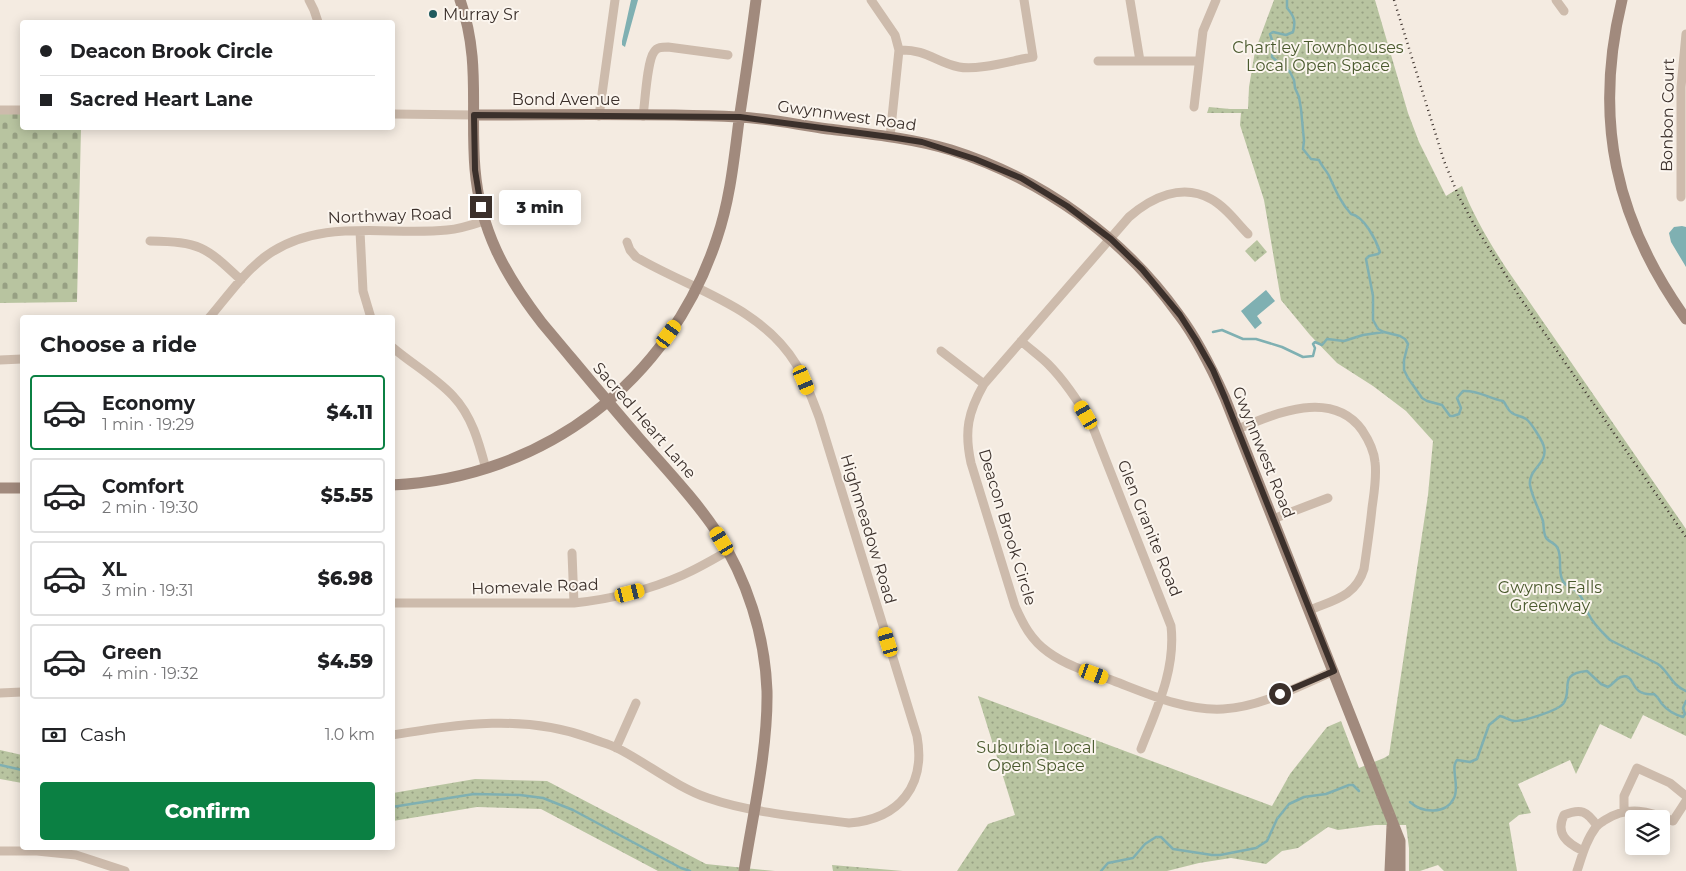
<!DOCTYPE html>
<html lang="en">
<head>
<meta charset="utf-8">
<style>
	body { margin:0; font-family:Montserrat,sans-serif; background:#f2f2f2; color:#202124; height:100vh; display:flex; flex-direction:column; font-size:19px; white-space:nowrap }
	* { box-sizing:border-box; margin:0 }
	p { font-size:16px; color:#757577 }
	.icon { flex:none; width:28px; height:28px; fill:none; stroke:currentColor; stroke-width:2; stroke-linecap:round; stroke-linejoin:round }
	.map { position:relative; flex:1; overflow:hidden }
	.panel { position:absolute; left:20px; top:315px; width:375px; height:535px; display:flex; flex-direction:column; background:#fff; border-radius:5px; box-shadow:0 2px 12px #0003 }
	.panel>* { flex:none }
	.hud { position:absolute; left:20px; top:20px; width:375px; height:110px; border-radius:5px; box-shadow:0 2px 12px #0003; display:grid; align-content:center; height:110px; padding:0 20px; background:#fff }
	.buttons { position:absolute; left:1625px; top:810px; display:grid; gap:10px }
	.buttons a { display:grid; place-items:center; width:45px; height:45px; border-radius:5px; background:#fff; box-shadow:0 2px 12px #0003; font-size:25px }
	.end { position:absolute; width:22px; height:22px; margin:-11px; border:6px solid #3b302b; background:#fff; box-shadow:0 0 0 2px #fff }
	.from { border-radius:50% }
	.bubble { position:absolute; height:35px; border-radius:5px; background:#fff; box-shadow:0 2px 12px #0003; font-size:16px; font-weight:800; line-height:35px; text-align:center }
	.car { position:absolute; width:15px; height:30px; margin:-15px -8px; border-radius:6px; box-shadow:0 0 4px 1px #0007; background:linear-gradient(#f5c518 24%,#345 0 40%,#f5c518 0 76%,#345 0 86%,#f5c518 0) }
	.hud b { display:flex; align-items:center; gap:18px; height:48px; font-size:19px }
	.hud b+b { border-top:1px solid #e0e0e0 }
	.hud i { width:12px; height:12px; background:#202124 }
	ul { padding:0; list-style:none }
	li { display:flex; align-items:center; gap:15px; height:75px; margin:0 10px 8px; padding:0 10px; border:2px solid #e0e0e0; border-radius:5px }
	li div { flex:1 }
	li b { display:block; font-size:19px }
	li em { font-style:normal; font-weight:800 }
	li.selected { border-color:#0b8043 }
	li>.icon { width:45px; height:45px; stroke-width:1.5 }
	h2 { padding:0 20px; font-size:22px; line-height:60px }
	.pay { display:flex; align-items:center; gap:12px; height:55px; padding:0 20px; font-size:19px }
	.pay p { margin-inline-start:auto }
	.primary-button { display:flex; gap:10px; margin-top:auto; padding:10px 20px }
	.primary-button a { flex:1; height:58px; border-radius:5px; background:#0b8043; color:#fff; font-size:20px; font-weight:800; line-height:58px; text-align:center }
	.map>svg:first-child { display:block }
</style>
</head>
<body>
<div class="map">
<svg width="1686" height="871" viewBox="0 0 1686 871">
	<defs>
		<pattern id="green-dots" width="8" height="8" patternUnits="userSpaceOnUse" patternTransform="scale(1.25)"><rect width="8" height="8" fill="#b8c4a0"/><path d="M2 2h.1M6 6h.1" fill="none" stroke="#97a083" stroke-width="1.8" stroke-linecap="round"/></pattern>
		<pattern id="cemetery-stones" width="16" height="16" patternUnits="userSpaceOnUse" patternTransform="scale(1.25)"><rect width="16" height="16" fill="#b8c4a0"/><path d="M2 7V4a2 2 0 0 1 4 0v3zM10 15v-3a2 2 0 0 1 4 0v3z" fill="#97a083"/></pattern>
	</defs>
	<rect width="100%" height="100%" fill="#f4ebe1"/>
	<path fill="url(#green-dots)" d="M1274,0H1375L1408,113L1419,142L1446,196L1462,186C1473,215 1489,242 1506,268L1686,529V736L1643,715L1631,739L1600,724L1576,774L1570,760L1518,784L1531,813L1519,815L1509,823L1517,871H1444L1438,865L1420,871H1409V848L1406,825H1375L1338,830L1328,827L1298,848L1282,851L1266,864L1231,858L1199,863L1167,871H957L988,824L1015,815L978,696L1272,806L1290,774L1327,727L1341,721L1359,768L1384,758L1389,755L1428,495L1433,441L1406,411L1373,386L1337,363L1310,335L1281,300L1264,200L1240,125L1241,113H1207L1209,107L1230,109H1248L1249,87L1255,51Z
		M1257,240L1267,252L1255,262L1245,251Z
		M0,750L22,755V783L0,779Z
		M475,779L547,781L706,864L775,871H658L541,809L477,807L393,821V793Z
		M832,865L903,871H833Z"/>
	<path fill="url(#cemetery-stones)" d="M0,112H22V128H81L77,302L0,303Z"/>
	<path fill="#7fb0b2" d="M631,0H638L625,47L622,45V41Z
		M1682,226L1686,227V267L1671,242L1669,233L1674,227Z
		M1266,290L1275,301L1257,316L1262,323L1255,329L1241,311Z"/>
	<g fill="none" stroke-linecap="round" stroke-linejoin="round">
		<path stroke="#7fb0b2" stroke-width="2.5" d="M1287,0V8C1294,16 1296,21 1293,32L1286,35L1273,32L1270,34L1273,43L1272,57L1290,72L1294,80L1295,88L1299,97L1301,109L1304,141L1303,149L1311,159L1319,160C1322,167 1328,172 1330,178C1336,191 1341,203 1351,214C1364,216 1376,240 1380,252L1378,254L1369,256L1366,259L1373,296V320L1378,329L1384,332L1400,336L1405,339L1408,344L1404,360V370L1408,378L1422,398L1427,401L1442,405L1450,416H1453L1459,414L1461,408L1457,398L1463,391C1478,390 1488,398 1503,401C1507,405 1507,410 1512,413C1516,416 1522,416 1526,419C1531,422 1543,442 1544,447C1548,464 1528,469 1530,485C1532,497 1539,509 1543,521C1544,526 1543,535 1547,539C1551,543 1556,543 1558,549C1562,558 1558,569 1562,579C1565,588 1573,586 1578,593C1584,599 1585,607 1588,613C1593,624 1602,632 1610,640L1658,664C1670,673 1670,684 1686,691
			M1213,332L1222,330L1243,339H1256L1282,347L1303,357L1313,356L1315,348L1313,344L1315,342L1322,345L1327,339L1344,341L1363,335L1384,332
			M0,765L22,770
			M1410,802C1422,813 1446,815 1454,798C1460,786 1450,768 1457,760L1470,762L1477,759L1489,725L1500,716C1505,717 1510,721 1515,721C1524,721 1557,711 1563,704C1574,690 1556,674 1587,671L1601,684L1608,687C1613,685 1615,679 1621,677C1637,672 1628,697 1654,694C1658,697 1659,700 1662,704C1667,710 1676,715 1683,717L1685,714L1683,708L1686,701
			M392,807L474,794L520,795L543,798L573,810L681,868L690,871
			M1101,871L1108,863L1133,858L1145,844L1156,837H1161L1173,849L1212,855H1220L1256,848L1267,841L1277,819L1289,804L1304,797L1326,794L1349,785H1353L1359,791"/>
		<path stroke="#cdbbac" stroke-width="9" d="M309,0L314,10L318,22
			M871,0L895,35L899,50L890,137
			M1130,0L1140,61
			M1556,0L1564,11
			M899,50C927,49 935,62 959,67C977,71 1014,60 1033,57L1024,0
			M1098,61H1199
			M1194,107L1203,31L1216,0
			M0,110H22
			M392,114L474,115
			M599,116L615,0
			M643,116C645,103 647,61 654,52C657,47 662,47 668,47L728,55
			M1681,197V87L1686,34
			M360,231L363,291L371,318
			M1248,234C1237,223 1226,207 1211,199C1182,183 1152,197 1129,217L984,384C968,412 964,431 971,463L1015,606C1023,624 1031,640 1048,652C1067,666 1091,673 1114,681C1148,694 1185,711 1223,709C1261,707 1299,686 1334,671
			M150,241C200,242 205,246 241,280
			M209,318C227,297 244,272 266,256C320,217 386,236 447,230C460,229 472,225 484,221
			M1021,341C1030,349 1040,356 1048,364C1066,382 1080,404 1092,425L1171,626C1176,670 1156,710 1141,749
			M392,347C412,364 435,377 453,396C472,416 479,443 486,469
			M941,351L984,384
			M0,360L22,359
			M1238,429C1276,413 1332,389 1362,430C1368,439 1374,451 1375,462C1377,477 1374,493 1372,508C1370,528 1367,548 1364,569C1356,596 1334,600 1310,610
			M1273,519L1328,498
			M572,553L574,603
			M392,603H574C612,599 649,590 683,575C699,568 714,559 728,551
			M0,693L22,692
			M392,735C461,724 523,714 590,738C600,742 610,744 619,749C648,764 678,788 708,798C751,813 804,817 849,823C900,819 926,785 917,736L819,417C812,399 806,381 796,364C761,306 690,289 636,257L630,250L627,242
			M616,748L636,703
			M1624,811V796L1637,768L1670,783L1686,796
			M0,851H37L76,855L125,871
			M1583,851C1567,843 1555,834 1564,815C1581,808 1587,811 1597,826
			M1577,871C1582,856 1586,840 1596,827C1598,824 1602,822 1605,820C1628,805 1649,811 1673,821L1686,801"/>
		<path stroke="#a18a7d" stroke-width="11" d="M460,0C481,59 470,109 475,169C480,230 505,275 542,323C574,361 606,400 639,438C665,468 694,498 716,531C747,579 765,635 767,691C768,749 753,814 744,871
			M1622,0C1593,119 1615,220 1686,319
			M474,115C562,115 650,113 738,117C768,118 798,125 828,129C869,134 912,138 951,150C1043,179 1123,237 1179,315C1198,340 1212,369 1225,398L1400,841V871
			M392,485C543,478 670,382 717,238C730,200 734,159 739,120C745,80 751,40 756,0
			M0,488H22
			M1390,871L1392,826"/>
		<path stroke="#3b302b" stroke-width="2.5" stroke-dasharray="1 4" stroke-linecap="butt" d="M1394,0L1444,161L1459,197L1475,226L1521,299L1686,537"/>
	</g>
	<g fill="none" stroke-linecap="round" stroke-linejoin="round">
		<path stroke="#3b302b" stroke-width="6" d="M481,207L475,170L474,115L740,117L890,137L922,142L975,159L1021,178L1067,206L1111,239L1142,269L1180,315L1196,340L1213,370L1225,398L1334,671L1280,694"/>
	</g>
	<circle fill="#1f5a5e" stroke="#fbf5ee" stroke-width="2" cx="433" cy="14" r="5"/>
	<g text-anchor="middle" stroke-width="4" stroke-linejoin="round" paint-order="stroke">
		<g font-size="16" fill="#3b302b" stroke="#fbf5ee" text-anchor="start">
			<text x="443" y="20">Murray Sr</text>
		</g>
		<g font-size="16" fill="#4a5a2e" stroke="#fbf5ee">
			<text x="1318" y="53">Chartley Townhouses<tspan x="1318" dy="18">Local Open Space</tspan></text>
			<text x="1550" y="593">Gwynns Falls<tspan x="1550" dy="18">Greenway</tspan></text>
			<text x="1036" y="753">Suburbia Local<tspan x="1036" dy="18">Open Space</tspan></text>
		</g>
		<g font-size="16" fill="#3b302b" stroke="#fbf5ee">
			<text x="566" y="105">Bond Avenue</text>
			<text transform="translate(847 115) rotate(8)" y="6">Gwynnwest Road</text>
			<text transform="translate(1667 115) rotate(-89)" y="6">Bonbon Court</text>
			<text transform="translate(390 215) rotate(-2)" y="6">Northway Road</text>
			<text transform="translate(645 420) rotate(49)" y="6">Sacred Heart Lane</text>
			<text transform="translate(1264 452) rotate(68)" y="6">Gwynnwest Road</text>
			<text transform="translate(1008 527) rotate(73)" y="6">Deacon Brook Circle</text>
			<text transform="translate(1150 528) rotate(68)" y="6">Glen Granite Road</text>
			<text transform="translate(869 529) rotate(73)" y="6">Highmeadow Road</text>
			<text transform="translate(535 586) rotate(-2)" y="6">Homevale Road</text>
		</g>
	</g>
</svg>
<div class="buttons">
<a><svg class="icon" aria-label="layers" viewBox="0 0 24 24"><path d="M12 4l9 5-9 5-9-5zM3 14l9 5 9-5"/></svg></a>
</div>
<i class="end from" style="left:1280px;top:694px"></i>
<i class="end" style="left:481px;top:207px"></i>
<div class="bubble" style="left:499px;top:190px;width:82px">3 min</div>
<i class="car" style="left:669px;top:334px;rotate:36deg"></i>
<i class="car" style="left:804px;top:380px;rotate:157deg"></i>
<i class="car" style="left:1086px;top:415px;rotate:330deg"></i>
<i class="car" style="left:722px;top:541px;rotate:329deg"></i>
<i class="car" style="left:630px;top:593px;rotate:76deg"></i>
<i class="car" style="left:888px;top:642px;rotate:343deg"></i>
<i class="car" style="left:1094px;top:674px;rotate:110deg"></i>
<div class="hud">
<b><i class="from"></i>Deacon Brook Circle</b>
<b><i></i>Sacred Heart Lane</b>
</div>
<section class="panel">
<h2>Choose a ride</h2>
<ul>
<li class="selected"><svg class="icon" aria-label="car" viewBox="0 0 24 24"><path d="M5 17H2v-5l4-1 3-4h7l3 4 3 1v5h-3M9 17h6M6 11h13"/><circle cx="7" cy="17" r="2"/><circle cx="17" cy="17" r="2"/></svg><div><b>Economy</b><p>1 min · 19:29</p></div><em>$4.11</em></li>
<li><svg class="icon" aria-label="car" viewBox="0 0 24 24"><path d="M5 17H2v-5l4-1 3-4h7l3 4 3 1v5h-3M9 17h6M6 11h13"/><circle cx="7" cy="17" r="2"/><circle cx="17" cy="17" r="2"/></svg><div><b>Comfort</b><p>2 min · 19:30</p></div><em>$5.55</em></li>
<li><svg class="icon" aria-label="car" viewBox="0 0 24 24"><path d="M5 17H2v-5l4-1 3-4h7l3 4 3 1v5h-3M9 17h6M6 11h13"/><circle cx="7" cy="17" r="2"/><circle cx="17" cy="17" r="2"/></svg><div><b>XL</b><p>3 min · 19:31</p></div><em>$6.98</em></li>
<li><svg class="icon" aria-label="car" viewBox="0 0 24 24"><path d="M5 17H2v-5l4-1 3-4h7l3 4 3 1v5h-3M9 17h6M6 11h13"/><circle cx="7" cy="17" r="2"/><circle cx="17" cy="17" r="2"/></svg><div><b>Green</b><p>4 min · 19:32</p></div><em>$4.59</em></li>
</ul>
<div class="pay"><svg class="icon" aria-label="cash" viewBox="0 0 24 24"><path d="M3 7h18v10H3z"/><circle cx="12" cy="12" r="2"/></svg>Cash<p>1.0 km</p></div>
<div class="primary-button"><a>Confirm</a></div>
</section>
</div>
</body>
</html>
